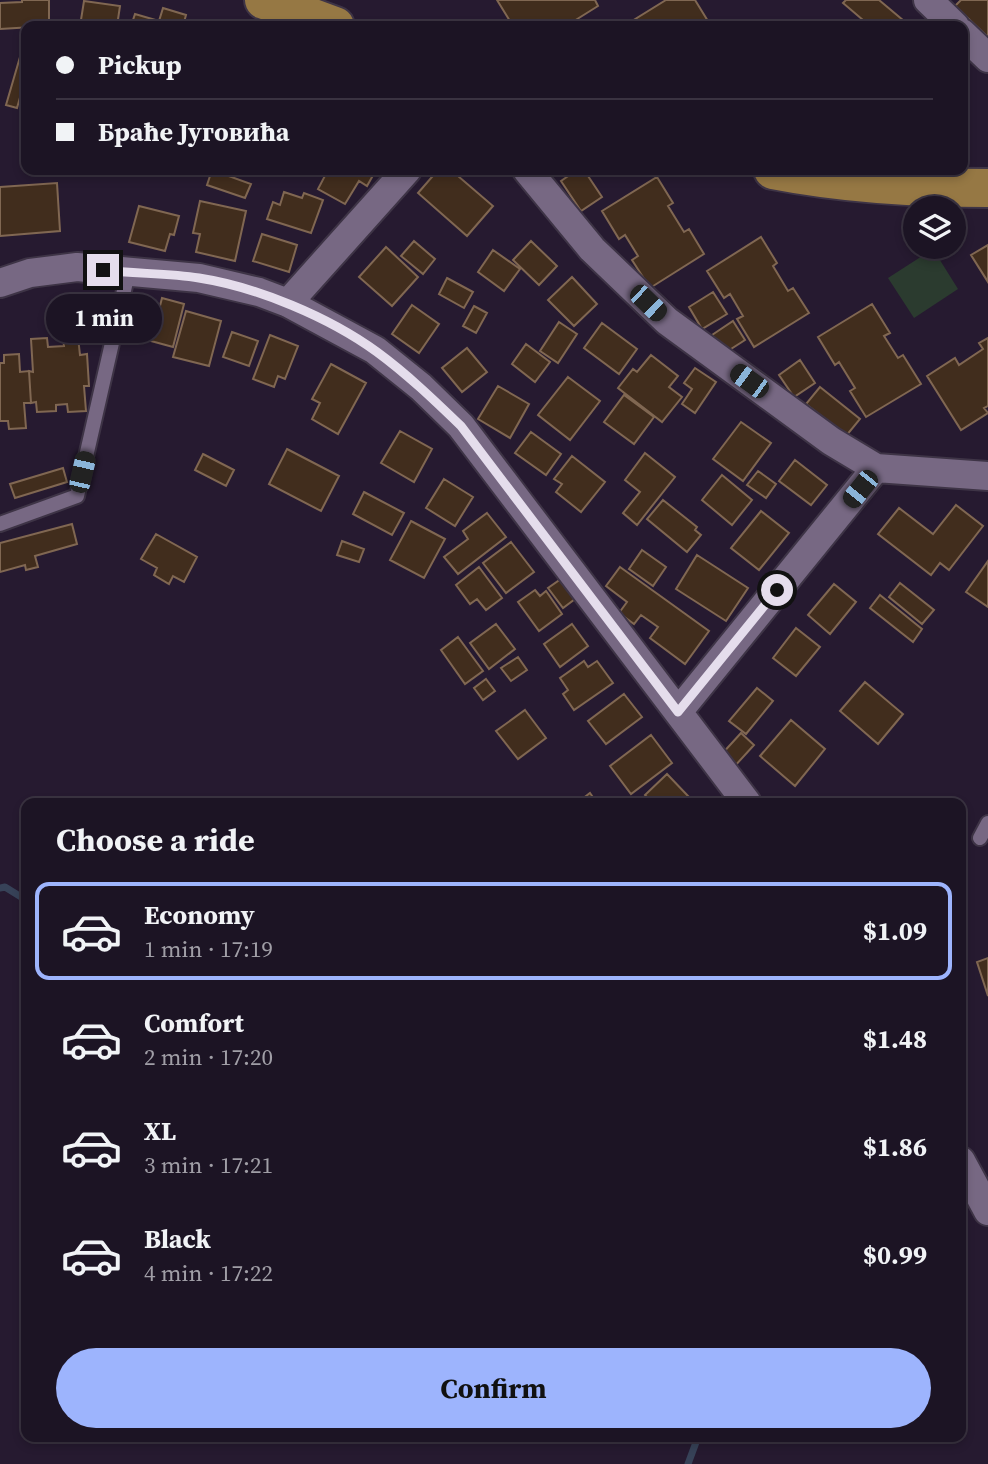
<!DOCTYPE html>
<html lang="en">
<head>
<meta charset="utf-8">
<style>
	body { margin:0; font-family:"Source Serif 4",serif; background:#251d2c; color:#f1f3f6; height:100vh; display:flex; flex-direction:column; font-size:26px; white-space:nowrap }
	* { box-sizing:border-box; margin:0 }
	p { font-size:23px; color:#a09ea6 }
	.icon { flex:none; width:38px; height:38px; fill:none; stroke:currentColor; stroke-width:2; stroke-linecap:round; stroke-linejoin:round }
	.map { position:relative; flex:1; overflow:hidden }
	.details { position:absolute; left:21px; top:798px; width:945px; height:644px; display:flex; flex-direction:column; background:#1c1424; border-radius:14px; box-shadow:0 4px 10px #0003,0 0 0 2px #3a3341 }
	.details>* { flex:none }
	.top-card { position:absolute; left:21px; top:21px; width:947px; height:154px; border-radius:14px; box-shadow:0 4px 10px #0003,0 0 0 2px #3a3341; display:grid; align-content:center; height:154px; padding:0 35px; background:#1c1424 }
	.buttons { position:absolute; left:903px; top:196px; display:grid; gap:14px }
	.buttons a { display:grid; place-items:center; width:63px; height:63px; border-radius:50%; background:#1c1424; box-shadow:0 4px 10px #0003,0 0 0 2px #3a3341; font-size:35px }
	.end { position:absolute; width:32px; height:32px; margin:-16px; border:9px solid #e5ddec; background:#111; box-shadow:0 0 0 4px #111 }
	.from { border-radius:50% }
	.bubble { position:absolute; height:49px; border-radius:24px; background:#1c1424; box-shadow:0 4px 10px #0003,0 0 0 2px #3a3341; font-size:23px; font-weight:700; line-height:49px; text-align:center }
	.car { position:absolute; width:21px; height:42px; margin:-21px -10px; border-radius:9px; box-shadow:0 0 5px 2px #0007; background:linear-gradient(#222 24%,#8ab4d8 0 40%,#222 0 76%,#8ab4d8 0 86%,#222 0) }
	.top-card b { display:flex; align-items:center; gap:24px; height:66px; font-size:26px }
	.top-card b+b { border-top:2px solid #3a3341 }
	.top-card i { width:18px; height:18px; background:#f1f3f6 }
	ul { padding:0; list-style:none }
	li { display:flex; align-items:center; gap:21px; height:98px; margin:0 14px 10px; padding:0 21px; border:4px solid transparent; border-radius:14px }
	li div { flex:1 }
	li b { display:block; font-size:26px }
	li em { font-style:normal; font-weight:700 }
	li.on { border-color:#9db4fd }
	li>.icon { width:63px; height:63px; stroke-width:1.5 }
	h2 { padding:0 35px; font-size:32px; line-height:84px }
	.action { display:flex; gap:14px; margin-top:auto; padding:14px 35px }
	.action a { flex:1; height:80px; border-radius:42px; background:#9db4fd; color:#111; font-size:28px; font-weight:700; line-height:80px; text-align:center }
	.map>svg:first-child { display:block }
</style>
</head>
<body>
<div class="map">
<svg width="988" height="1464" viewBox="0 0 988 1464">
	<rect width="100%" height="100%" fill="#261a30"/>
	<path fill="#2b3b2f" d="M933,249L958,289L914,318L888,278Z"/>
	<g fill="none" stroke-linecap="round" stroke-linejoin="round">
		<path stroke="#374258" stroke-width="7" d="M0,888L5,887L26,900
			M688,1464L698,1437"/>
	</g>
	<path fill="#412d1d" stroke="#806752" stroke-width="2" d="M22,0H49V26L0,29V3L22,2Z
		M497,0H595L598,6L566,26H513Z
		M666,0H695L711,26H624Z
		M846,0H879L910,26H870L843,3Z
		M961,0H988V37L955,6Z
		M84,1L120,6L117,26H80Z
		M163,8L186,15L183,26H131L135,14L159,21Z
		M20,57L26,59V95L21,94L17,108L6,105Z
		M212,170L251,184L245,198L207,185Z
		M328,170H376L367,186L359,181L345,204L318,189Z
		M438,170H451L493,206L467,236L418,193Z
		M577,170H584L602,197L581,211L561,181Z
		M657,177L673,203L668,206L684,232L689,229L704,254L650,288L632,260L638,256L625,235L619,239L602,211Z
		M57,183L60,231L0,236V187Z
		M284,192L302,198L304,193L323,200L311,233L267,219L273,202L280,205Z
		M200,201L246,211L235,261L196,252L200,234L193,233Z
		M139,206L179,216L174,235L170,234L165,251L129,242Z
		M262,234L297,245L289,272L253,261Z
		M761,237L777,263L773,266L788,291L793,288L809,313L754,347L737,319L743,316L730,294L724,298L707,271Z
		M414,241L435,259L423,274L401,256Z
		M531,241L557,266L539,285L513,260Z
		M988,245V282L971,255Z
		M386,247L418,277L392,306L359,277Z
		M493,250L520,269L504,291L478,272Z
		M572,277L597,304L574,326L548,300Z
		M447,278L473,292L464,308L439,294Z
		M713,292L727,314L702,329L689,307Z
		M162,298L184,304L173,347L151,341Z
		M872,304L890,333L884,336L898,358L903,355L921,384L866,417L850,391L855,388L839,362L835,365L818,337Z
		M412,305L439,324L419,353L392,334Z
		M474,306L487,313L476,333L463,326Z
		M186,311L221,321L209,366L173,357Z
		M733,321L745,340L723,354L712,335Z
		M559,322L577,334L558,363L540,351Z
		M602,323L637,349L619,374L584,348Z
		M232,332L258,341L249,366L223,357Z
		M270,335L298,346L285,379L278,376L274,387L253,379Z
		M78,337L80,355L87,354L89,386H84L86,411L68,412L67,404L56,405V411L37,412L36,402L31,403L29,371L33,372L31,339L47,338L48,347L64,346L63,338Z
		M988,338V406L984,408L988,413L961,430L927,376L955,358L959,365L983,349L979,343Z
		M526,344L550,362L535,382L512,364Z
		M467,348L487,372L462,392L442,368Z
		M19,354L20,372L29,371L31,403H24L26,428L9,429L8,421H0V363H4V355Z
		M651,355L678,376L669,387L682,397L662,422L618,388L633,369L637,372Z
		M800,360L815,383L794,397L779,375Z
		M331,364L366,383L338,434L312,419L320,403L312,399Z
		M695,368L716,382L695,413L682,404L692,389L684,383Z
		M568,377L600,401L570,440L538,415Z
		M498,386L529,404L510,438L478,419Z
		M820,387L860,419L846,436L806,404Z
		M624,395L654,417L634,444L604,422Z
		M741,422L771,443L743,481L713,459Z
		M400,431L432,449L414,482L381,463Z
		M531,432L561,454L546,475L515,453Z
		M287,449L339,476L321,511L269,484Z
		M645,453L675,477L637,525L623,513L640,492L625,480Z
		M203,454L234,470L226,486L195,470Z
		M572,456L605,482L581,512L556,492L562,484L554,479Z
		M795,460L827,485L811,505L779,481Z
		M63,468L67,482L15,498L10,484Z
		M758,471L776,484L766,498L747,485Z
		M722,475L752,500L732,525L702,500Z
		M444,479L473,497L455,526L426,508Z
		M364,492L404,513L392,535L353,514Z
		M663,500L697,527L695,530L701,535L687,552L647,519Z
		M956,505L983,526L949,570L940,563L931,575L878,534L899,508L933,534Z
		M761,511L789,533L759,570L731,548Z
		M487,513L506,537L458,574L444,557L468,539L463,531Z
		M411,521L445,539L424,578L390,560Z
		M72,524L77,544L35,556L38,567L26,570L25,565L0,572V543Z
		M156,534L197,557L184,582L173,576L169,584L154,575L157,568L141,559Z
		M342,541L364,549L359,562L337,555Z
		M511,542L534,572L506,593L483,563Z
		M642,550L666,567L653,586L629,569Z
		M697,555L748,588L726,621L676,589Z
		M988,561V607L966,592Z
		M479,567L502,598L486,610L477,599L470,604L456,585Z
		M620,567L709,631L685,664L650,638L658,627L641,615L634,624L619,613L627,602L606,586Z
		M561,579L575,599L563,608L548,588Z
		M900,583L934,610L922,624L889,597Z
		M834,584L856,602L830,634L808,615Z
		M535,590L540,596L546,591L562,614L539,631L518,602Z
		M880,595L922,629L913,642L870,608Z
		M496,624L515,649L489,669L470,643Z
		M572,624L588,646L560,667L544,644Z
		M796,628L820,647L796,676L773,658Z
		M458,637L483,671L465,684L441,650Z
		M518,657L527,670L511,681L501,668Z
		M584,661L588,667L597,661L613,683L574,710L563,694L568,690L560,678Z
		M486,679L495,691L483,700L474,688Z
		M865,682L903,714L878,744L840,711Z
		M757,688L773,701L746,734L729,721Z
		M624,694L642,717L606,744L588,721Z
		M525,710L546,738L518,759L496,731Z
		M791,720L825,749L795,786L760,756Z
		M741,733L754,745L733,768L720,756Z
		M651,735L672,763L631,794L610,766Z
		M667,774L688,796L680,803H653L645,795Z
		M590,793L597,803H577Z
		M988,958V996L977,962Z"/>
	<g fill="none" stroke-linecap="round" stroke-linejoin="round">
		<g stroke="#3e3446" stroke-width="18">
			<path id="lane" d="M0,524L77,496L128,273
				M980,838L988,823"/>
		</g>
		<g stroke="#3e3446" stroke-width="32">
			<path id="street" d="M928,0L955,26
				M962,33L988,58
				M527,170L592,249L667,321L831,441L876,468L988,476
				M0,283L30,273L77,267L199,278L259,292L288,303L375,350L421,387L461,426L747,803
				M288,303L407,170
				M678,712L876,468
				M961,1161L988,1211"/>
		</g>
		<g stroke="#3e3446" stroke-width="42">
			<path id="primary" d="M264,0L335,26
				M773,170C845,184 915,188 988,188"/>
		</g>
		<use href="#lane" stroke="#776883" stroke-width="14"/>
		<use href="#street" stroke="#776883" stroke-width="28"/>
		<use href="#primary" stroke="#967844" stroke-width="38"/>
	</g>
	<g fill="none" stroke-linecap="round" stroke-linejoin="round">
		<path stroke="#e5ddec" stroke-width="9" d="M103,270C135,274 168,273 199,278C257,287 329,317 377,352C407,374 434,400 461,426L678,712L777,590"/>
	</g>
</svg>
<div class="buttons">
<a><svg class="icon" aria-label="layers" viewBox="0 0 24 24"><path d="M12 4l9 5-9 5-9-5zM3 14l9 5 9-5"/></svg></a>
</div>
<i class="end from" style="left:777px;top:590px"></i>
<i class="end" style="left:103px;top:270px"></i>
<div class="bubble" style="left:46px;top:294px;width:116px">1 min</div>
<i class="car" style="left:648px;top:303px;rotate:134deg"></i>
<i class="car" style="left:749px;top:381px;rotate:306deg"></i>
<i class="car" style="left:82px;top:472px;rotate:13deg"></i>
<i class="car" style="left:860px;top:489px;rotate:219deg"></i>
<div class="top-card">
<b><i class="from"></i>Pickup</b>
<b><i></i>Браће Југовића</b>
</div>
<section class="details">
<h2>Choose a ride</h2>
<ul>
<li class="on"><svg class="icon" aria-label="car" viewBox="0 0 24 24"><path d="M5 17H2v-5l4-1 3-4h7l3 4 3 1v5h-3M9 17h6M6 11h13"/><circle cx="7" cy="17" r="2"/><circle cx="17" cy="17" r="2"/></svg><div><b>Economy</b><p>1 min · 17:19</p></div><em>$1.09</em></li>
<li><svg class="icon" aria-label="car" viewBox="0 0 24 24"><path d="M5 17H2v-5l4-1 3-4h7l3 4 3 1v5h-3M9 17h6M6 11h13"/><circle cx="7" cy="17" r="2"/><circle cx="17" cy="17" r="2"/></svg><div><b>Comfort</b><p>2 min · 17:20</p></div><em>$1.48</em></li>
<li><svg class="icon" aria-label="car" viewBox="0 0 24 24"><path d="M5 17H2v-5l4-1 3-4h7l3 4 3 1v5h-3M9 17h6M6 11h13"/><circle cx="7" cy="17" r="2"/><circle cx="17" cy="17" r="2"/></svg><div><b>XL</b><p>3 min · 17:21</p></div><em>$1.86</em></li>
<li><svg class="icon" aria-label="car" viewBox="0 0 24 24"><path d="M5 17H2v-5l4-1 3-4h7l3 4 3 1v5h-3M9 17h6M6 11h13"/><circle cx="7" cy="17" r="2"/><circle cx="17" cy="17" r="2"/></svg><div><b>Black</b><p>4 min · 17:22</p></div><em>$0.99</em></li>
</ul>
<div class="action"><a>Confirm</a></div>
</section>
</div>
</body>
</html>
